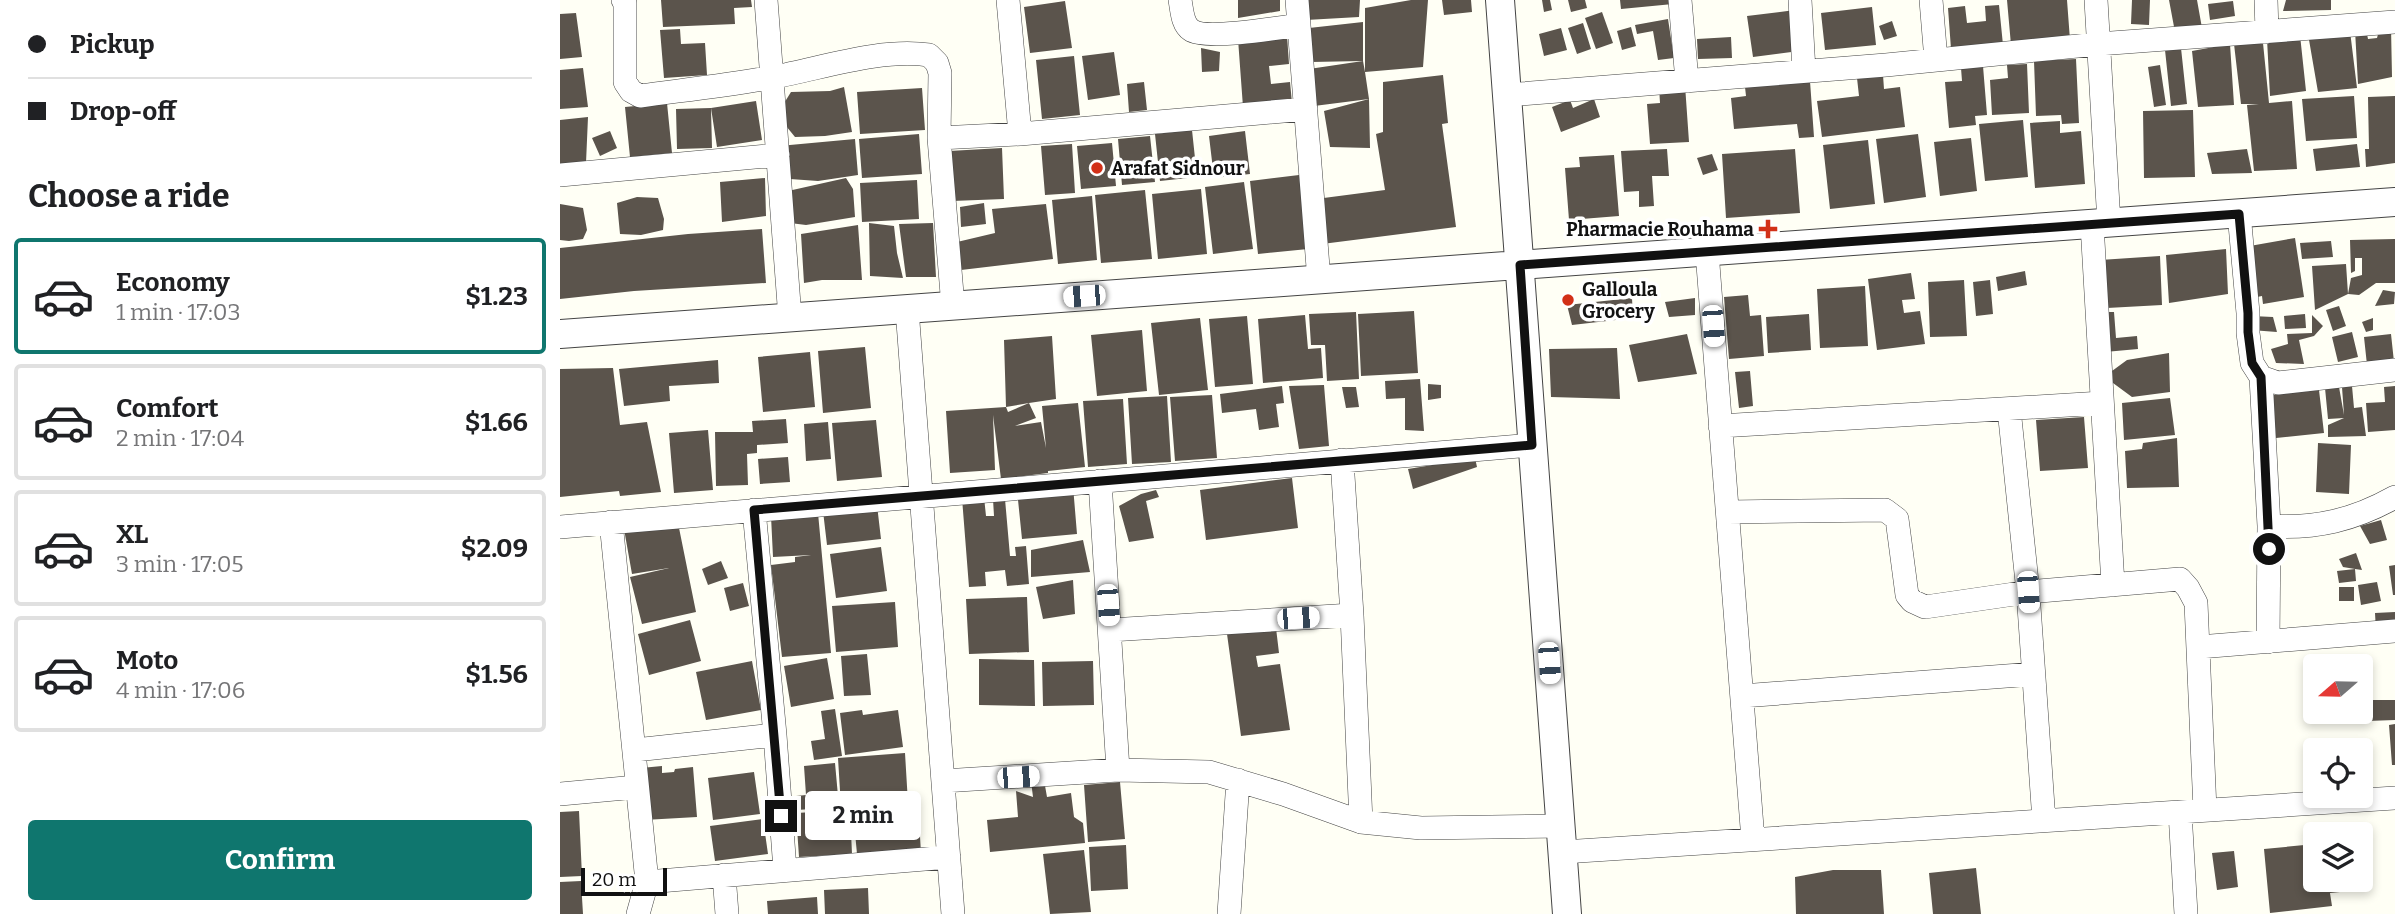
<!DOCTYPE html>
<html lang="en">
<head>
<meta charset="utf-8">
<style>
	body { margin:0; font-family:Bitter,serif; background:#f6f6f6; color:#202124; height:100vh; display:flex; flex-direction:column; font-size:26px; white-space:nowrap }
	* { box-sizing:border-box; margin:0 }
	p { font-size:23px; color:#757577 }
	.icon { flex:none; width:38px; height:38px; fill:none; stroke:currentColor; stroke-width:2; stroke-linecap:round; stroke-linejoin:round }
	.map { position:relative; flex:1; overflow:hidden }
	.panel { display:flex; flex-direction:column; background:#fff; width:560px }
	.panel>* { flex:none }
	.banner { display:grid; align-content:center; height:154px; padding:0 28px; background:#fff }
	.needle { width:46px; rotate:250deg }
	.fabs { position:absolute; left:1743px; top:654px; display:grid; gap:14px }
	.fabs a { display:grid; place-items:center; width:70px; height:70px; border-radius:7px; background:#fff; box-shadow:0 4px 10px #0003; font-size:35px }
	.scale { position:absolute; left:21px; bottom:18px; width:86px; box-sizing:border-box; padding-left:7px; border:4px solid #111; border-top:0; font-size:19px; line-height:24px; white-space:nowrap; color:#111; -webkit-text-stroke:5px #fff; paint-order:stroke }
	.end { position:absolute; width:32px; height:32px; margin:-16px; border:9px solid #111; background:#fff; box-shadow:0 0 0 4px #fff }
	.from { border-radius:50% }
	.bubble { position:absolute; height:49px; border-radius:7px; background:#fff; box-shadow:0 4px 10px #0003; font-size:23px; font-weight:700; line-height:49px; text-align:center }
	.car { position:absolute; width:21px; height:42px; margin:-21px -10px; border-radius:9px; box-shadow:0 0 5px 2px #0007; background:linear-gradient(#fff 24%,#345 0 40%,#fff 0 76%,#345 0 86%,#fff 0) }
	.banner b { display:flex; align-items:center; gap:24px; height:66px; font-size:26px }
	.banner b+b { border-top:2px solid #e0e0e0 }
	.banner i { width:18px; height:18px; background:#202124 }
	ul { padding:0; list-style:none }
	li { display:flex; align-items:center; gap:21px; height:116px; margin:0 14px 10px; padding:0 14px; border:4px solid #e0e0e0; border-radius:7px }
	li div { flex:1 }
	li b { display:block; font-size:26px }
	li em { font-style:normal; font-weight:700 }
	li.active { border-color:#0f766e }
	li>.icon { width:63px; height:63px; stroke-width:1.5 }
	h2 { padding:0 28px; font-size:32px; line-height:84px }
	.primary-button { display:flex; gap:14px; margin-top:auto; padding:14px 28px }
	.primary-button a { flex:1; height:80px; border-radius:7px; background:#0f766e; color:#fff; font-size:28px; font-weight:700; line-height:80px; text-align:center }
	main { display:flex; flex:1; min-height:0 }
	.map>svg:first-child { display:block }
</style>
</head>
<body>
<main>
<section class="panel">
<div class="banner">
<b><i class="from"></i>Pickup</b>
<b><i></i>Drop-off</b>
</div>
<h2>Choose a ride</h2>
<ul>
<li class="active"><svg class="icon" aria-label="car" viewBox="0 0 24 24"><path d="M5 17H2v-5l4-1 3-4h7l3 4 3 1v5h-3M9 17h6M6 11h13"/><circle cx="7" cy="17" r="2"/><circle cx="17" cy="17" r="2"/></svg><div><b>Economy</b><p>1 min · 17:03</p></div><em>$1.23</em></li>
<li><svg class="icon" aria-label="car" viewBox="0 0 24 24"><path d="M5 17H2v-5l4-1 3-4h7l3 4 3 1v5h-3M9 17h6M6 11h13"/><circle cx="7" cy="17" r="2"/><circle cx="17" cy="17" r="2"/></svg><div><b>Comfort</b><p>2 min · 17:04</p></div><em>$1.66</em></li>
<li><svg class="icon" aria-label="car" viewBox="0 0 24 24"><path d="M5 17H2v-5l4-1 3-4h7l3 4 3 1v5h-3M9 17h6M6 11h13"/><circle cx="7" cy="17" r="2"/><circle cx="17" cy="17" r="2"/></svg><div><b>XL</b><p>3 min · 17:05</p></div><em>$2.09</em></li>
<li><svg class="icon" aria-label="car" viewBox="0 0 24 24"><path d="M5 17H2v-5l4-1 3-4h7l3 4 3 1v5h-3M9 17h6M6 11h13"/><circle cx="7" cy="17" r="2"/><circle cx="17" cy="17" r="2"/></svg><div><b>Moto</b><p>4 min · 17:06</p></div><em>$1.56</em></li>
</ul>
<div class="primary-button"><a>Confirm</a></div>
</section>
<div class="map">
<svg width="1835" height="914" viewBox="0 0 1835 914">
	<rect width="100%" height="100%" fill="#fffff5"/>
	<path fill="#5b544c" d="M101,0H191L192,7L174,8L175,24L103,27Z
		M678,0H720V11L678,18Z
		M744,0H800L799,17L746,20Z
		M851,0H868L863,67L805,72L809,99L754,106L749,69L803,61L805,72V8Z
		M882,0H911L912,12L884,15Z
		M982,0H990L992,10L984,12Z
		M1008,0H1025L1027,8L1011,12Z
		M1060,0H1113V4L1061,9Z
		M1447,0H1507L1510,40L1451,45Z
		M1572,0H1590L1589,25L1571,24Z
		M1609,0H1637L1642,28L1615,32Z
		M1726,0H1771V10L1723,11Z
		M505,1L512,48L470,53L464,7Z
		M1673,1L1675,16L1650,20L1648,4Z
		M1439,5L1443,45L1391,49L1388,8L1405,6L1407,23L1426,21L1425,6Z
		M1312,7L1316,45L1265,50L1261,13Z
		M1235,10L1239,51L1193,57L1187,16Z
		M1042,12L1053,43L1036,49L1025,18Z
		M16,13L22,57L0,59V14Z
		M1108,19L1114,58L1098,60L1093,31L1077,34L1075,25Z
		M1332,21L1337,36L1324,40L1319,26Z
		M803,22V61L751,62L749,28Z
		M1023,23L1031,49L1017,54L1008,28Z
		M1071,27L1076,46L1062,50L1057,31Z
		M1820,27H1831L1832,77L1798,84L1795,30L1806,29L1808,39L1817,38Z
		M1001,28L1007,50L984,56L979,34Z
		M120,29L121,44L145,43L147,75L104,78L100,30Z
		M1790,31L1797,88L1758,92L1748,34Z
		M727,35L729,64L709,66L711,84L730,82L732,103L683,107L678,39Z
		M1740,35L1746,91L1710,96L1707,39Z
		M1171,37L1172,58L1138,59L1137,39Z
		M1703,43L1709,103L1732,101L1737,169L1694,171L1687,105L1699,104H1681L1674,44Z
		M1670,44L1674,105L1638,107L1632,51Z
		M641,48L660,52L659,71L642,72Z
		M1621,48L1627,104L1611,106L1605,50Z
		M554,52L560,95L528,100L522,56Z
		M514,56L520,115L482,119L476,60Z
		M1516,59L1519,123L1502,124L1501,115L1476,116L1474,61Z
		M1467,64L1469,113L1432,115L1430,80L1448,78L1447,65Z
		M1600,65L1606,105L1594,107L1588,67Z
		M1423,66L1427,115L1415,116L1416,125L1389,128L1385,82L1402,81L1401,68Z
		M23,68L28,107L0,109V70Z
		M883,75L888,123L882,124L896,227L762,244L756,199L825,190L816,134L823,132V82Z
		M1323,75L1324,89L1340,87L1345,127L1262,137L1257,101L1299,96L1297,78Z
		M1250,81L1254,137L1239,138L1237,124L1174,129L1171,98L1186,96L1185,87Z
		M584,82L587,110L569,112L567,84Z
		M1125,85L1129,142L1090,144L1087,104L1100,103L1099,87Z
		M284,87L292,132L265,136L235,137L222,121L221,108L231,92L270,91Z
		M362,88L365,130L300,134L297,92Z
		M1794,96L1797,138L1746,141L1742,99Z
		M1835,96V163L1806,167L1805,149H1809L1808,97Z
		M809,99L810,148L770,147L764,111Z
		M1034,99L1040,117L1001,132L992,107L1010,100L1013,108Z
		M196,101L202,140L157,147L151,108Z
		M107,103L112,153L70,157L65,107Z
		M151,108L152,148L117,149L116,109Z
		M1633,110L1635,177L1584,178L1583,111Z
		M28,117L26,163L0,165V120Z
		M1463,120L1468,177L1425,181L1419,124Z
		M1500,121V133L1521,131L1525,184L1475,188L1470,123Z
		M632,130L637,177L600,181L595,134Z
		M50,131L57,148L40,156L32,138Z
		M685,131L690,174L654,178L649,136Z
		M359,134L362,174L302,178L299,139Z
		M1358,134L1366,197L1324,203L1316,139Z
		M590,136L595,182L562,185L558,139Z
		M1411,138L1417,191L1380,196L1374,142Z
		M295,139L298,175L258,181L230,179L219,146Z
		M1308,140L1315,204L1270,209L1263,145Z
		M552,143L556,186L521,189L517,146Z
		M512,144L515,193L485,195L481,146Z
		M1797,144L1800,167L1756,171L1753,149Z
		M442,148L444,199L392,201L389,151Z
		M1107,149L1109,176H1092L1094,206L1079,207V191L1064,192L1061,151Z
		M1235,149L1240,213L1166,218L1162,154Z
		M1687,149L1692,173L1652,174L1647,153Z
		M1152,154L1158,170L1143,175L1137,158Z
		M1054,155L1059,216L1009,220L1005,168L1020,167L1019,157Z
		M739,175L748,249L698,254L690,181Z
		M205,178L206,216L162,222L160,182Z
		M286,178L293,189L295,217L246,225L230,223L228,191Z
		M357,180L359,219L302,222L300,183Z
		M684,182L693,249L653,254L645,187Z
		M641,189L647,254L598,259L592,194Z
		M585,190L592,259L541,263L535,195Z
		M532,196L537,260L498,264L492,200Z
		M77,197L98,198L104,219L103,230L81,235L60,234L57,203Z
		M424,203L426,224L401,227L400,207Z
		M0,204L23,208L27,230L23,239L9,241L0,240Z
		M486,204L493,259L401,270L397,242L435,233L432,209Z
		M309,223L334,226L337,253L343,278L310,276Z
		M373,223L376,277H346L339,224Z
		M298,225L302,280H262L244,283L241,234Z
		M202,229L206,283L74,291L0,299V248L128,234Z
		M1735,238L1744,297L1703,304L1702,296L1692,298L1684,247Z
		M1835,239V283H1816L1799,295L1788,294L1791,278L1802,275V258H1795V271L1791,273L1790,240Z
		M1771,241L1773,257L1742,259L1740,243Z
		M1666,249L1668,294L1609,303L1606,255Z
		M1600,256L1602,305L1547,308L1540,260Z
		M1786,264L1788,294L1755,310L1752,266Z
		M1465,271L1467,285L1438,291L1436,277Z
		M1351,273L1355,299L1342,300L1344,313L1360,311L1365,344L1317,350L1308,279Z
		M1404,280L1407,336L1370,337L1368,282Z
		M1430,280L1433,314L1416,316L1413,282Z
		M1305,286L1308,346L1260,348L1257,289Z
		M1823,290L1835,292L1834,304L1815,306Z
		M1188,295L1190,316L1201,315L1204,356L1169,359L1164,297Z
		M1072,298L1073,318L1012,325L1007,305Z
		M1135,298V315L1109,317L1105,302Z
		M1779,306L1786,326L1773,331L1766,310Z
		M854,311L858,373L801,376L798,314Z
		M796,312L799,379L767,381L765,345H751L749,314Z
		M1543,312H1554L1556,338L1577,336L1578,349L1545,352Z
		M1249,314L1251,350L1208,353L1206,317Z
		M1745,314L1746,328L1725,329L1724,316Z
		M745,315L748,349L761,348L763,378L703,383L698,319Z
		M1752,315L1763,326L1754,336L1739,340L1744,364L1716,363L1711,349L1728,344L1727,334L1752,333Z
		M687,316L693,384L655,387L649,319Z
		M1692,316L1713,317L1717,332L1691,330Z
		M640,318L648,390L599,395L591,323Z
		M1813,318V330L1806,332L1802,322Z
		M582,330L587,391L537,396L531,335Z
		M1792,332L1798,357L1778,362L1772,337Z
		M1127,334L1137,374L1078,382L1069,345Z
		M1831,334L1834,362L1807,365L1804,337Z
		M492,336L496,399L469,403L476,418L455,426L481,422L486,448L482,406L518,403L525,467L488,471V473L441,479L433,415L435,470L390,473L386,411L446,407L448,412L469,403L446,407L444,340Z
		M305,347L311,408L263,413L258,351Z
		M1057,348L1060,399L991,397L989,349Z
		M250,352L255,407L203,412L198,357Z
		M1609,353L1610,392L1572,397L1553,383L1552,371L1567,360Z
		M158,360L159,383L109,386L110,401L64,406L59,369Z
		M53,368L60,425L87,422L101,492L60,496L59,491L0,497V369Z
		M1190,371L1193,406L1179,408L1175,372Z
		M860,379L864,431L845,430V398L826,399L825,381Z
		M868,384L881,385V398L868,400Z
		M764,385L769,446L739,449L729,386Z
		M722,386L724,403L716,404L719,427L699,430L696,409L662,413L660,394Z
		M1792,386L1794,408L1802,407L1806,436L1768,437V425L1784,418L1768,419L1765,388L1779,387L1784,415L1782,387Z
		M1835,386V430L1808,432L1806,403L1825,402L1824,387Z
		M782,387H796L799,407L786,408Z
		M1759,390L1764,433L1716,438L1712,395Z
		M652,395L657,458L615,461L610,397Z
		M607,396L611,462L572,464L568,398Z
		M1610,398L1615,435L1564,440L1562,403Z
		M563,399L567,464L528,467L523,401Z
		M1524,417L1528,468L1480,471L1476,420Z
		M226,419L228,443L197,445V453L187,454L188,485L156,486L155,432H193L192,421Z
		M316,420L322,477L277,481L272,423Z
		M268,422L271,459L246,461L244,424Z
		M148,430L153,490L114,493L109,433Z
		M1617,438L1619,487L1567,488L1565,451L1582,449L1583,443Z
		M1758,443L1791,445L1789,494L1756,492Z
		M228,457L230,482L200,484L198,459Z
		M915,458L917,467L853,489L848,469Z
		M732,478L738,528L646,540L640,490Z
		M513,486L517,534L462,539L457,490Z
		M596,490L599,497L586,501L594,538L569,542L559,506L581,494Z
		M424,497L426,516H434L433,499H445L450,556H456L455,547L466,546L469,584L447,586L445,570L425,572L426,586L409,587L402,498Z
		M317,505L321,539L267,545L263,511Z
		M258,513L271,653L222,657L211,565L235,562V557L251,555L213,557L211,516Z
		M117,518L136,612L82,624L70,577L109,568L72,574L64,529Z
		M1821,520L1827,540L1810,544L1800,526Z
		M523,540L530,572L471,577V550Z
		M321,547L327,591L276,598L270,554Z
		M1796,553L1802,570L1795,569L1796,581L1779,583L1777,571L1795,569L1783,567L1779,559Z
		M161,561L168,578L148,585L142,569Z
		M1835,565V595H1833L1829,566Z
		M513,580L515,614L483,619L476,587Z
		M1817,582L1821,601L1801,605L1798,585Z
		M183,583L189,606L170,611L164,588Z
		M1779,587H1794V601H1779Z
		M467,597L469,652L409,654L406,599Z
		M335,602L338,647L276,652L272,606Z
		M1835,612V630L1816,631L1815,613Z
		M130,620L141,661L89,675L78,634Z
		M716,628L719,653L696,656L698,667L720,664L730,730L681,736L667,634Z
		M307,654L311,695L284,696L281,656Z
		M267,658L274,699L231,707L224,666Z
		M419,659L474,660L475,706L419,705Z
		M192,661L201,710L146,720L136,672Z
		M533,661L534,705L483,706L482,662Z
		M1807,700H1835V720L1807,721Z
		M275,709L282,756L254,760L251,741L265,739L261,711Z
		M302,710L303,715L338,710L343,747L285,755L280,713Z
		M1835,724V765H1832L1829,725Z
		M345,753L348,803L281,807L278,758Z
		M275,763L279,807L237,810L236,796L246,795L244,766Z
		M102,766V773L114,772L115,769L133,767L137,817L84,820L81,768Z
		M194,772L200,814L153,820L148,778Z
		M484,780L487,797L511,793L514,817L523,823L525,843L430,852L427,820L458,817L456,791L473,797L471,781Z
		M560,782L565,839L528,842L524,785Z
		M358,803L361,853L297,854L293,811Z
		M290,810L292,854L239,857L236,813Z
		M19,811L22,876L0,877V812Z
		M203,819L208,854L155,861L150,826Z
		M1805,839L1808,877L1801,878V840Z
		M1755,844V880H1789L1790,891L1770,893L1772,906L1710,913L1704,849Z
		M566,845L568,889L531,891L529,847Z
		M524,850L531,912L490,914L483,854Z
		M1674,851L1678,887L1657,890L1652,853Z
		M1416,868L1421,914H1373L1369,873Z
		M1273,870H1321L1324,914H1236L1235,877Z
		M21,881L23,914H0V882Z
		M308,888L309,914H265L264,890Z
		M257,897L258,914H208L207,901Z"/>
	<g fill="none" stroke-linecap="round" stroke-linejoin="round">
		<g stroke="#444" stroke-width="24">
			<path id="minor" d="M63,0L65,3V82L71,91L80,96C124,90 170,85 214,77C263,68 320,48 369,55L377,63L380,73L379,138L393,306
				M206,0L230,318
				M448,0L460,134
				M620,0C622,10 622,24 631,30C645,40 719,28 739,25
				M737,0L759,280
				M1120,0L1127,81
				M1240,0L1244,71
				M1371,0L1376,60
				M1536,0L1549,223
				M1706,0L1707,32
				M947,95L1326,65L1538,44L1835,22
				M379,138L460,134L746,109
				M0,175L218,155
				M1679,213L1688,313V333L1692,363L1701,377L1709,526L1708,642
				M1532,224L1553,585
				M1147,252L1193,840
				M347,309L393,914
				M1701,377L1718,383L1835,370
				M1449,409L1468,592L1484,821
				M1160,426L1542,403
				M782,460L792,615L801,822
				M540,481L558,770
				M194,510L215,735L225,870
				M1168,512L1325,510L1337,519L1347,595L1352,601L1365,607L1468,592L1620,579L1628,588L1636,603L1645,810
				M51,522L87,882L78,914
				M1709,526C1756,529 1794,520 1835,497
				M0,527L972,445
				M550,630L792,615
				M1639,647L1835,631
				M1182,696L1473,674
				M75,750L215,735
				M383,781L558,770L649,772L723,794L801,822L861,828L1001,826
				M0,794L76,787
				M1620,812L1626,914
				M1003,852L1835,798
				M164,875L167,914
				M87,882L389,857
				M669,914L678,780"/>
		</g>
		<g stroke="#444" stroke-width="30">
			<path id="tertiary" d="M940,0L1007,914
				M0,334L1835,202"/>
		</g>
		<use href="#minor" stroke="#fff" stroke-width="23"/>
		<use href="#tertiary" stroke="#fff" stroke-width="28"/>
	</g>
	<g fill="none" stroke-linecap="round" stroke-linejoin="round">
		<path stroke="#111" stroke-width="9" d="M221,816L194,510L972,445L960,265L1679,214L1688,313V332L1692,363L1701,377L1709,549"/>
	</g>
	<g fill="#d23018" stroke="#fff" stroke-width="2.5">
		<circle cx="537" cy="168" r="7"/>
		<path d="M1204.5 218.5h7v7h7v7h-7v7h-7v-7h-7v-7h7z"/>
		<circle cx="1008" cy="300" r="7"/>
	</g>
	<g text-anchor="middle" stroke-width="7" stroke-linejoin="round" paint-order="stroke">
		<g font-size="19" font-weight="bold" fill="#111" stroke="#fff" text-anchor="start">
			<text x="551" y="175">Arafat Sidnour</text>
			<text x="1194" y="236" text-anchor="end">Pharmacie Rouhama</text>
			<text x="1022" y="296">Galloula<tspan x="1022" dy="22">Grocery</tspan></text>
		</g>
	</g>
</svg>
<div class="fabs">
<a><svg class="needle" viewBox="-14 -14 28 28"><path d="M0-13l5 13h-10z" fill="#e53935"/><path d="M0 13l5-13h-10z" fill="#757577"/></svg></a>
<a><svg class="icon" aria-label="locate" viewBox="0 0 24 24"><circle cx="12" cy="12" r="6"/><path d="M12 2v4M12 18v4M2 12h4M18 12h4"/></svg></a>
<a><svg class="icon" aria-label="layers" viewBox="0 0 24 24"><path d="M12 4l9 5-9 5-9-5zM3 14l9 5 9-5"/></svg></a>
</div>
<div class="scale">20 m</div>
<i class="end from" style="left:1709px;top:549px"></i>
<i class="end" style="left:221px;top:816px"></i>
<div class="bubble" style="left:245px;top:791px;width:116px">2 min</div>
<i class="car" style="left:524px;top:296px;rotate:266deg"></i>
<i class="car" style="left:1153px;top:326px;rotate:176deg"></i>
<i class="car" style="left:1468px;top:592px;rotate:176deg"></i>
<i class="car" style="left:548px;top:605px;rotate:176deg"></i>
<i class="car" style="left:738px;top:618px;rotate:86deg"></i>
<i class="car" style="left:989px;top:663px;rotate:176deg"></i>
<i class="car" style="left:458px;top:777px;rotate:86deg"></i>
</div>
</main>
</body>
</html>
